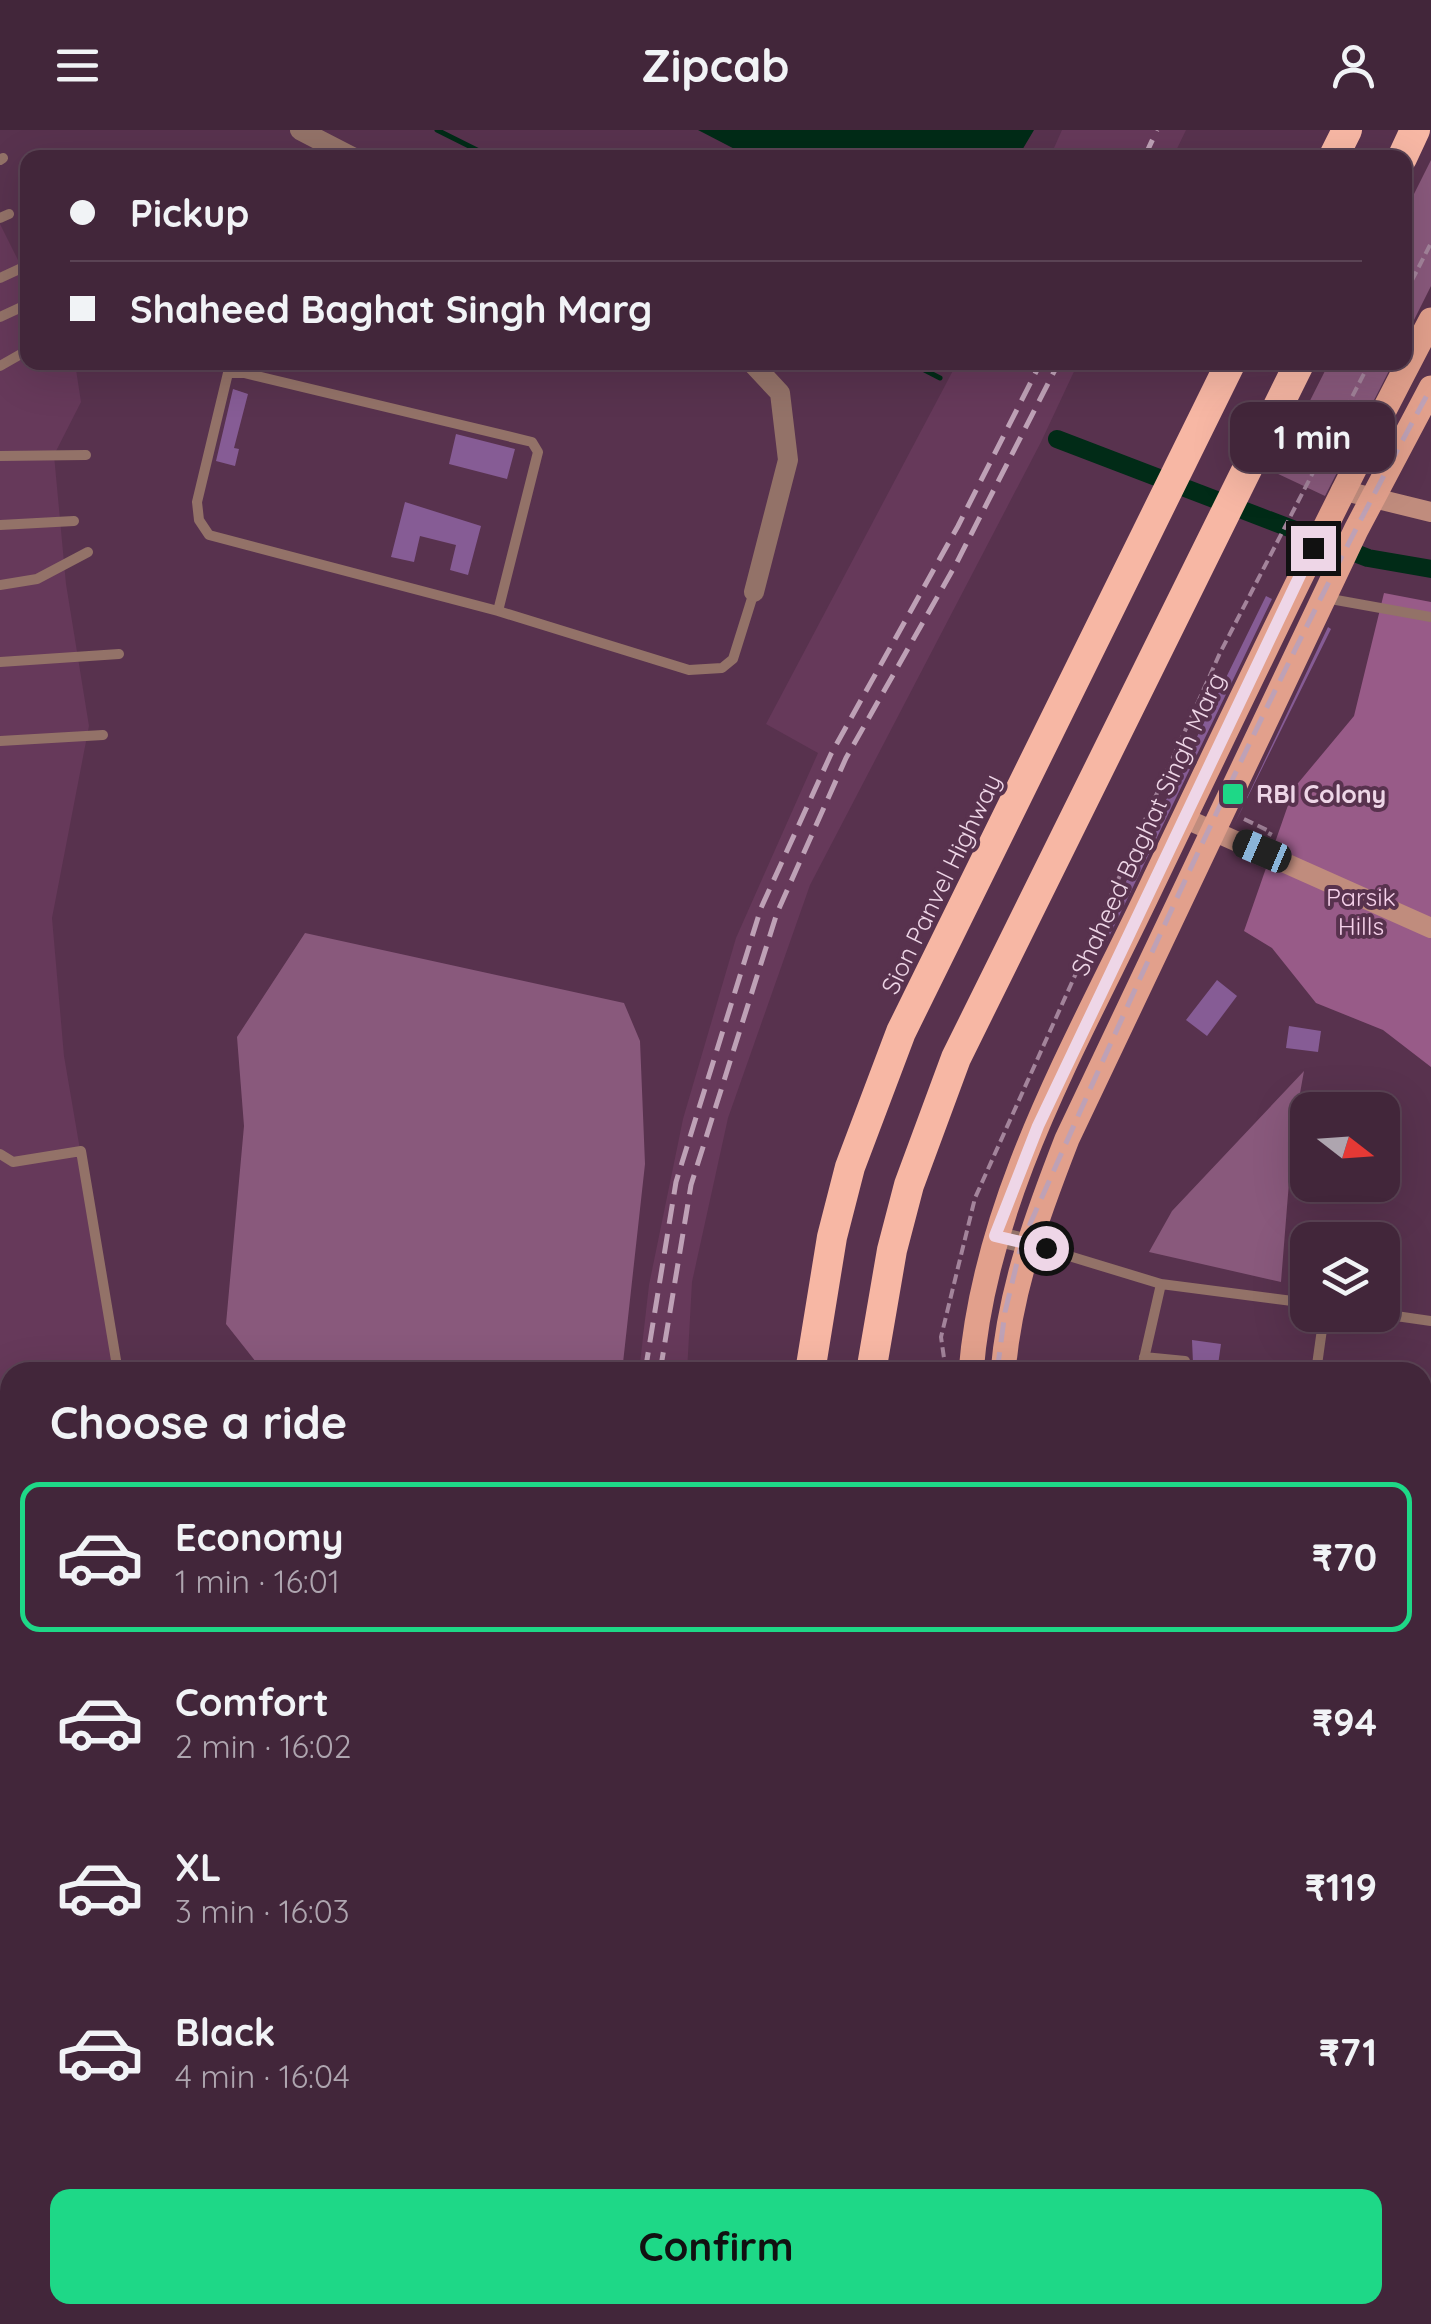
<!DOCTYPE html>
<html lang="en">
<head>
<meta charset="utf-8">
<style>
	body { margin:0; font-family:Quicksand,sans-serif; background:#4c3245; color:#f1f3f6; height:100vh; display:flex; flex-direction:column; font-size:38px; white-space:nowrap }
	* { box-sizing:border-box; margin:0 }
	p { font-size:32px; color:#aea5af }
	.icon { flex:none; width:55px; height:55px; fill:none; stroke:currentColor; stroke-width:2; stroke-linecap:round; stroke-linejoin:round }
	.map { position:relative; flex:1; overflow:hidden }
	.side { position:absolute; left:0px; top:1232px; width:1432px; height:962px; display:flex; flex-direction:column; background:#42263a; border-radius:30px 30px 0 0; box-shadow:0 10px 40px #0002,0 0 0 2px #5a4354 }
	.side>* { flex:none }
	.hud { position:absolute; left:20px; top:20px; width:1392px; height:220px; border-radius:20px; box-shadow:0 10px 40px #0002,0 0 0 2px #5a4354; display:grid; align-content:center; height:220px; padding:0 50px; background:#42263a }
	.needle { width:65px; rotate:107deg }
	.controls { position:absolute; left:1290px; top:962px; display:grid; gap:20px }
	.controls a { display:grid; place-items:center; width:110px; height:110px; border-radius:20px; background:#42263a; box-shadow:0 10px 40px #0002,0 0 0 2px #5a4354; font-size:50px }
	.end { position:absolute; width:45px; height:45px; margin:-22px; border:12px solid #eed6e7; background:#111; box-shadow:0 0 0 5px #111 }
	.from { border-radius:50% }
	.bubble { position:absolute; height:70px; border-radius:20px; background:#42263a; box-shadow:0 10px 40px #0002,0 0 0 2px #5a4354; font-size:32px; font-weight:700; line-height:70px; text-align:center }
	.car { position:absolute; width:30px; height:60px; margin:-30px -15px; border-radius:12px; box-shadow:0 0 8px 2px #0007; background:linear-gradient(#222 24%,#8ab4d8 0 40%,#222 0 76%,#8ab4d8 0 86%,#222 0) }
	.hud b { display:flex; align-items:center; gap:35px; height:95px; font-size:38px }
	.hud b+b { border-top:2px solid #5a4354 }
	.hud i { width:25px; height:25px; background:#f1f3f6 }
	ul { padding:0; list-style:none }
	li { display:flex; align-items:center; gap:30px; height:150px; margin:0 20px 15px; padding:0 30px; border:5px solid transparent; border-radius:20px }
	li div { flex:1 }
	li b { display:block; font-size:38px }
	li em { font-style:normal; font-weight:700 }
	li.current { border-color:#1ed887 }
	li>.icon { width:90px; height:90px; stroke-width:1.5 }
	h2 { padding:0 50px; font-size:45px; line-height:120px }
	.cta { display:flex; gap:20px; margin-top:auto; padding:20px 50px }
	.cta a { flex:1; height:115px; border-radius:20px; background:#1ed887; color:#111; font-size:40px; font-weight:700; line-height:115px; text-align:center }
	header { display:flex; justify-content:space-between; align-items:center; height:130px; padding:0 50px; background:#42263a; font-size:45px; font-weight:700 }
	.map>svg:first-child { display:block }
</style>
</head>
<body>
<header><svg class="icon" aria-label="menu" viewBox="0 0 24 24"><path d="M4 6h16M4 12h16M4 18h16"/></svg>Zipcab<svg class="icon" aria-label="person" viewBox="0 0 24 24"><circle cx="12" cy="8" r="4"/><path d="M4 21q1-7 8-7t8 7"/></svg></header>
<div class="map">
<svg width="1431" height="2194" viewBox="0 0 1431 2194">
	<rect width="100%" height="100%" fill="#58324e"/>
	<path fill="#66395a" d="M1062,0H1186L1173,27H1050Z
		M0,94L27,148L28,232L75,233L81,272L54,325L66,454L89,596L52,788L64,926L118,1242H10V1390L0,1378Z
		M957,233H1078L1041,312L810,755L728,988L692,1152L687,1242H639L649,1155L683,989L736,808L818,623L766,594Z
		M65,2185H247L248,2194H66Z
		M754,2185H801L803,2194H756Z"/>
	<path fill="#89597c" d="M1431,30V156L1405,208V82Z
		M1329,233H1393L1325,366L1274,342Z
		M305,803L624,873L640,911L645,1034L622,1242H264L226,1194L244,996L237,907Z
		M1304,941L1293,1002L1281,1152L1149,1122L1172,1081Z
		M67,2185H121L113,2194H69Z
		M299,2185H726L728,2194H300Z"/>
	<path fill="#985b88" d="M1384,463L1431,472V937L1383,900L1316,873L1272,818L1244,801L1294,658L1354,586Z
		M1431,2140V2194H1202L1241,2185H1422L1423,2142Z"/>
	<path fill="#012b17" d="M698,0H1034L1018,27H750Z
		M0,1378L10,1390V2185H67L69,2194H0Z"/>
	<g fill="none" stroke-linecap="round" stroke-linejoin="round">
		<path stroke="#012b17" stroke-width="5" d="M437,0L493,28
			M909,232L940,248"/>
		<path stroke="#012b17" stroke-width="18" d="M1057,309L1368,428L1431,439"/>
	</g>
	<path fill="#865c95" d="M233,259L248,264L234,318L239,319L235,336L216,331Z
		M456,304L515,319L507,349L449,334Z
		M405,372L481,396L468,445L450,440L456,415L420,406L414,432L391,427Z
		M1266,466L1272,469L1106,813L1098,809Z
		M1328,497L1331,499L1234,695Z
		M1217,850L1237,866L1207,906L1186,890Z
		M1289,896L1321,901L1318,922L1286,918Z
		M1192,1210L1221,1214L1217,1242H1187L1193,1233Z"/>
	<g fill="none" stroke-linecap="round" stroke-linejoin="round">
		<path stroke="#a3849b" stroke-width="4" stroke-dasharray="10 5" stroke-linecap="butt" d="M1405,164L1431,113
			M1244,689L1271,702L1269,706
			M946,1242L941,1207L975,1068L1220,523L1370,232"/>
		<path stroke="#937268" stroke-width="10" d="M0,30L3,28
			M0,88L9,84
			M0,148L28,135
			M0,187L28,174
			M0,236L28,220
			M0,326L86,325
			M0,395L74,391
			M0,455L37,449L88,422
			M1325,468L1431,487
			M498,481L538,322L532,312L244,243H228L197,372L199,390L209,405L498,481L689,540L722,538L733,529L754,462
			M0,532L119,524
			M0,611L103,605
			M0,1024L13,1032L81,1021L118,1242
			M1046,1119L1161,1154L1308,1173
			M1382,1184L1431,1191
			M1144,1227L1185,1231
			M1224,1237L1256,1242
			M1141,1242L1161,1154
			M1316,1242L1324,1185
			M1422,2015L1431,2016
			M267,2194H277"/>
		<path stroke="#937268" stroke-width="20" d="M300,0L354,28
			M751,232L780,263L788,330L754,462
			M995,1106L1046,1118"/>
		<path stroke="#c08c7d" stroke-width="20" d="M1341,360L1431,382
			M1184,688L1431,798"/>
		<path stroke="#e2a08c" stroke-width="25" d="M971,1242C985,1067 1078,911 1152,755C1243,565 1333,376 1431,190
			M1003,1242C1010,1159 1037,1086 1067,1009L1356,400L1431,258
			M1111,2185L1113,2194
			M1143,2185L1145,2194"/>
		<path stroke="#f7b7a4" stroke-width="30" d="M1333,28L1347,0
			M1402,28L1415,0
			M810,1242L832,1107L850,1037L901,902L1231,232
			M871,1242L892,1120L909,1055L956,928L1300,232
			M943,2185L945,2194
			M1006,2185L1008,2194"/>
		<path stroke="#bea1b6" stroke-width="5" stroke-dasharray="20 10" stroke-linecap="butt" d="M1144,28L1157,0
			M645,1242L676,1052L761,778L831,624L958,396L1041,232
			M660,1242L691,1055L777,783L846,628L956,434L1059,232
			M997,1242L1005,1182L1022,1112C1150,824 1279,535 1431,258
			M791,2185L792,2194
			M1126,2185L1127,2194"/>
	</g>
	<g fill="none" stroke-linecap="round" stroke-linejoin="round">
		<path stroke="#eed6e7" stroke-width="12" d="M1046,1118L995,1106L1038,996L1313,418"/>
	</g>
	<rect fill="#1ed887" stroke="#58324e" stroke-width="4" x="1221" y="652" width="24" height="24" rx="5"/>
	<g text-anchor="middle" stroke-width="8" stroke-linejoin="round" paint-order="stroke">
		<g font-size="25" font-weight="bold" fill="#eed6e7" stroke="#58324e" text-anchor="start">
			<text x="1256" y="673">RBI Colony</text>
		</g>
		<g font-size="25" fill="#eed6e7" stroke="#58324e">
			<text transform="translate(1148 694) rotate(-65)" y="9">Shaheed Baghat Singh Marg</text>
			<text transform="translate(941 754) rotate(-64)" y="9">Sion Panvel Highway</text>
		</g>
		<g font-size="25" fill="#f6d2eb" stroke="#58324e">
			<text x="1361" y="776">Parsik<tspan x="1361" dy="29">Hills</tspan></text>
		</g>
	</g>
</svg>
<div class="controls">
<a><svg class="needle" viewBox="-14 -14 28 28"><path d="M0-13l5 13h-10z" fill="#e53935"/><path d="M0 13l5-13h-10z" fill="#aea5af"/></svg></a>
<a><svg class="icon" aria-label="layers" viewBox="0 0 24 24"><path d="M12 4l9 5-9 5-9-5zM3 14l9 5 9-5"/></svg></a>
</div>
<i class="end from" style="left:1046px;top:1118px"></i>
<i class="end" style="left:1313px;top:418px"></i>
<div class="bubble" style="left:1230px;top:272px;width:165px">1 min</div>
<i class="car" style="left:1262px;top:721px;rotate:293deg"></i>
<div class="hud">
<b><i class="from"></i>Pickup</b>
<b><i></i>Shaheed Baghat Singh Marg</b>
</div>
<section class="side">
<h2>Choose a ride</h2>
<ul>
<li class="current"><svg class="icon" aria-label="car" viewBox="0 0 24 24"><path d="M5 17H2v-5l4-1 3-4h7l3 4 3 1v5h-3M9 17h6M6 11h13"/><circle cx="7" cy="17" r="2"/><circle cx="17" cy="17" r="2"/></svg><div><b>Economy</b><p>1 min · 16:01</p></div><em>₹70</em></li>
<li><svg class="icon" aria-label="car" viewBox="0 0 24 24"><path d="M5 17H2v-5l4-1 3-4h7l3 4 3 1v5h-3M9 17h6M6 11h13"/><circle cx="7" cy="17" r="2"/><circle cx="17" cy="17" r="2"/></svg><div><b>Comfort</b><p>2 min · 16:02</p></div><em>₹94</em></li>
<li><svg class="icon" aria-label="car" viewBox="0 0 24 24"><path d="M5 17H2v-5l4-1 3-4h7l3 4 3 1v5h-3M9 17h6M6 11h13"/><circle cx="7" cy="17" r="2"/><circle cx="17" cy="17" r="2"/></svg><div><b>XL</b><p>3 min · 16:03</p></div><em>₹119</em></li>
<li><svg class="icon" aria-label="car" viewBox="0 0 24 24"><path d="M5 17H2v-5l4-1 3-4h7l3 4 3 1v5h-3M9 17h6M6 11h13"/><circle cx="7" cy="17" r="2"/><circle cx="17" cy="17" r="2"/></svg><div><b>Black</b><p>4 min · 16:04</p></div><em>₹71</em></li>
</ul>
<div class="cta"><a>Confirm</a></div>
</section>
</div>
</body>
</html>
